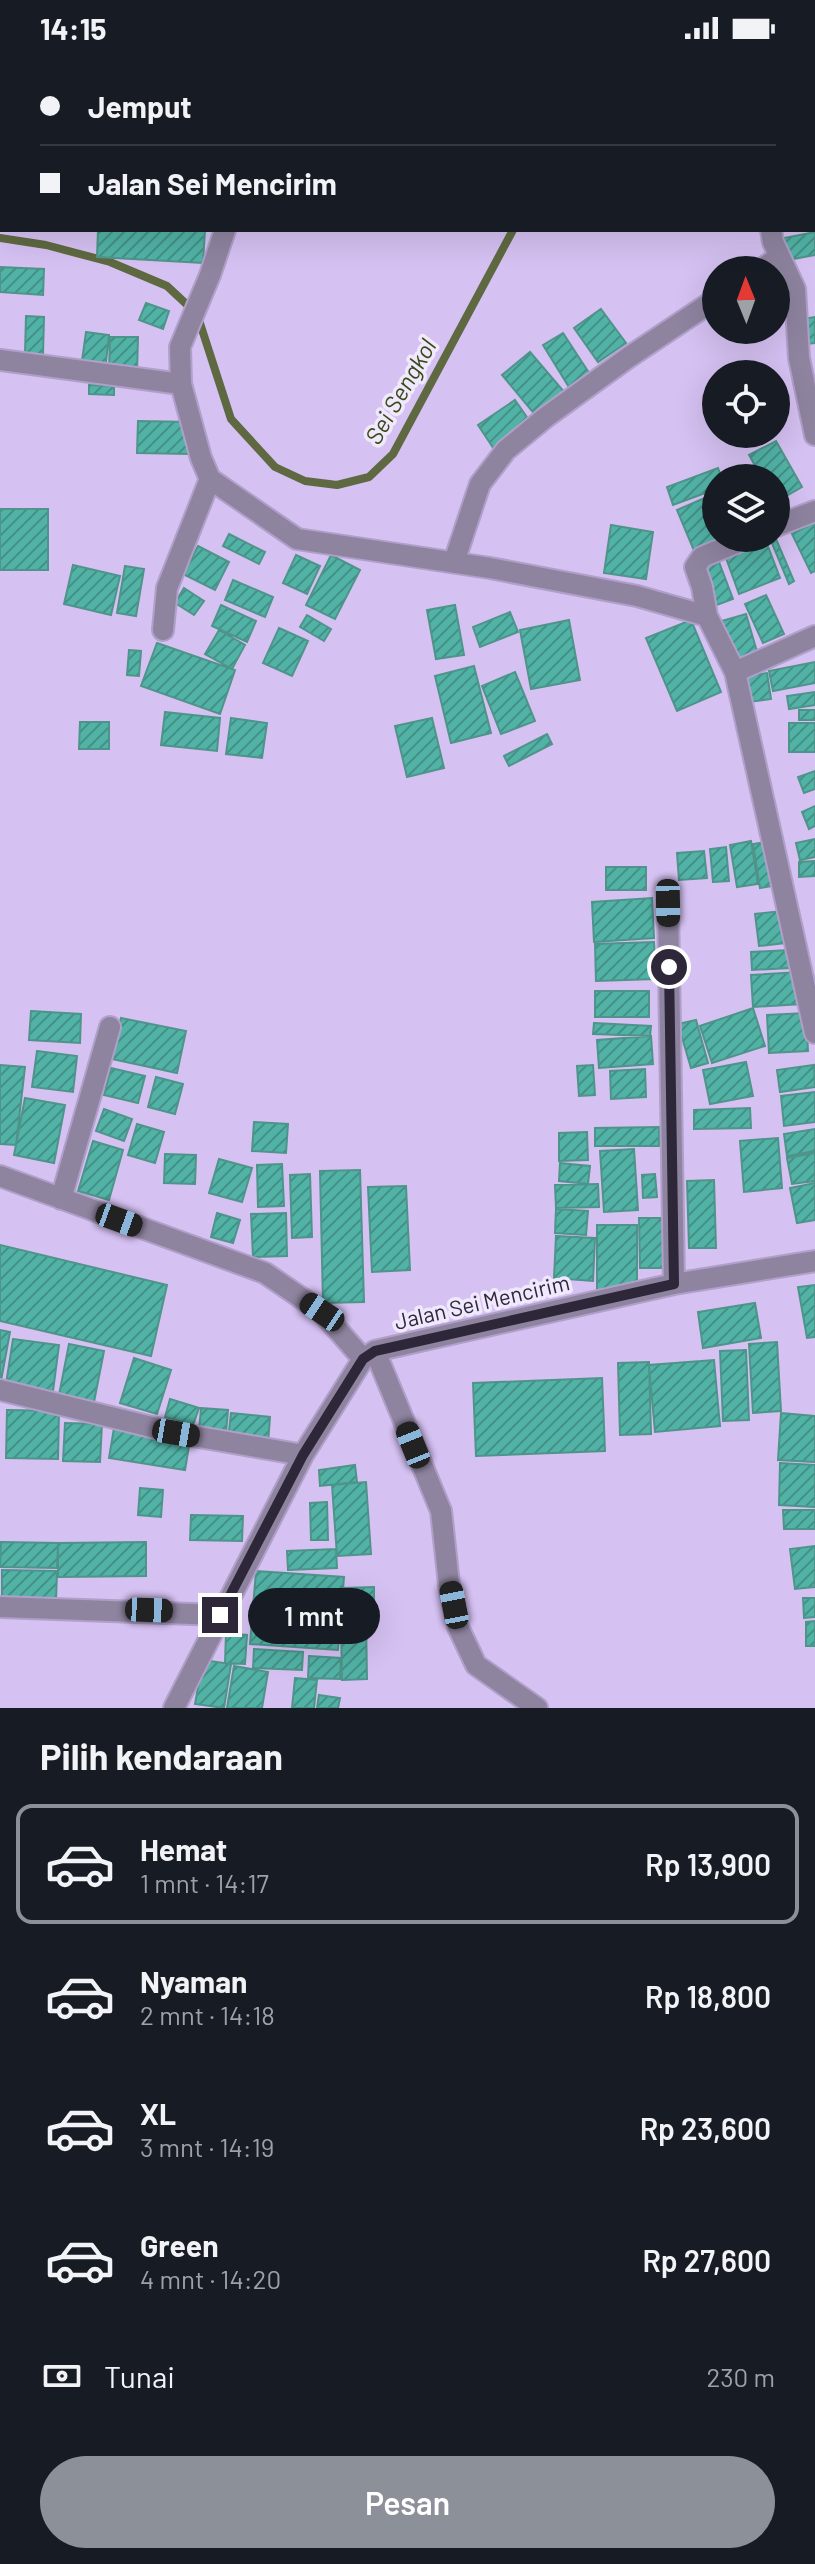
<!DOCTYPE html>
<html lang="id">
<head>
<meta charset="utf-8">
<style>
	body { margin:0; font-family:Barlow,sans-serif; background:#20242c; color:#f1f3f6; height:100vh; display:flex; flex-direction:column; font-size:30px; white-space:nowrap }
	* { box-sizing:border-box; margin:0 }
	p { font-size:26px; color:#9ea1a6 }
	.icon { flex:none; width:44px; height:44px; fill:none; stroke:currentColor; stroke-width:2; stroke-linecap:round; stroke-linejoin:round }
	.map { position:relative; height:1652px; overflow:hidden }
	.details { display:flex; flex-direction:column; background:#171b24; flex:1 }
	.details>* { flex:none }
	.banner { position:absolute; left:0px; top:0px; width:816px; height:176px; box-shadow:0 8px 32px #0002; display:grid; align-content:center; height:176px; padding:0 40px; background:#171b24 }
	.needle { width:52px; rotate:359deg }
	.controls { position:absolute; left:702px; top:200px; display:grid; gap:16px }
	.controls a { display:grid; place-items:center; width:88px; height:88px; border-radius:50%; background:#171b24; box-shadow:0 8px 32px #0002; font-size:40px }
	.end { position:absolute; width:36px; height:36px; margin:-18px; border:10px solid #2e2639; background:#fff; box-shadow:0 0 0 4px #fff }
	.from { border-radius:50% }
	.bubble { position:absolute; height:56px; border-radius:28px; background:#171b24; box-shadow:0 8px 32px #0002; font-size:26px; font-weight:600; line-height:56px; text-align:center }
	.car { position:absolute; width:24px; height:48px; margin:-24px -12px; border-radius:10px; box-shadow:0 0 6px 2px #0007; background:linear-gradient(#222 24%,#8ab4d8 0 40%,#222 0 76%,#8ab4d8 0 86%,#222 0) }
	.banner b { display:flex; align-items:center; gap:28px; height:76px; font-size:30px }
	.banner b+b { border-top:2px solid #363941 }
	.banner i { width:20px; height:20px; background:#f1f3f6 }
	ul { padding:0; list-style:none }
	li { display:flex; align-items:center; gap:24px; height:120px; margin:0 16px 12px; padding:0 24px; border:4px solid transparent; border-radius:16px }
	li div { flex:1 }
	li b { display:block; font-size:30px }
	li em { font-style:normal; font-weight:600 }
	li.active { border-color:#8c9099 }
	li>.icon { width:72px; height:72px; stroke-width:1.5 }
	h2 { padding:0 40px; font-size:36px; line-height:96px }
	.pay { display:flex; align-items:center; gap:20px; height:88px; padding:0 40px; font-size:30px }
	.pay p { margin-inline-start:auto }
	.primary-button { display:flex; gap:16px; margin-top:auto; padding:16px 40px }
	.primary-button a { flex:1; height:92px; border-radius:48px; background:#8c9099; color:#fff; font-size:32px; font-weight:600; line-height:92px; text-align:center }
	.status { display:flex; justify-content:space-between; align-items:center; height:56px; padding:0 40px; background:#171b24; direction:ltr }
	.status svg { height:22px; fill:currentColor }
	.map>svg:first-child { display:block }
</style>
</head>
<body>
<div class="status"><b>14:15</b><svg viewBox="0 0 49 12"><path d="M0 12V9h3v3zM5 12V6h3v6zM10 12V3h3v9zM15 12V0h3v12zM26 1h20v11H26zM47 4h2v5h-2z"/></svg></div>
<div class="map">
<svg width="815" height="1652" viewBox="0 0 815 1652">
	<defs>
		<pattern id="building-hatch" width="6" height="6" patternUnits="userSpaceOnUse" patternTransform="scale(2)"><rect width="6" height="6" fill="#51b3a6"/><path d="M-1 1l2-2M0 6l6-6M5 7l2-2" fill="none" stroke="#449188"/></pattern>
	</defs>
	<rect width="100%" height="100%" fill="#d5c1f2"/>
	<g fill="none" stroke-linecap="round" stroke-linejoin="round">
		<path stroke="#5e6941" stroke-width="8" d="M636,2L638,0
			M0,182L46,189L110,206L167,230L197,258L231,363L275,411L305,425L337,429L369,421L393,398L513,174"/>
	</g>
	<path fill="url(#building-hatch)" stroke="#4f948a" stroke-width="2" d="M0,0H61V2H2V53Z
		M81,0H245V2H81Z
		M98,174H205L203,207L97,201Z
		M815,176V199L788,204L784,182Z
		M0,211L44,213L43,239L0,236Z
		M146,247L169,255L163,273L139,264Z
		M601,253L626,287L598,306L574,272Z
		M26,260L44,261L43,299L25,298Z
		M815,261V287L807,288L803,263Z
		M86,276L109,279L105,315L81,312Z
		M563,277L593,323L572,336L543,289Z
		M110,281H138L137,317H109Z
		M530,296L565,337L537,361L502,319Z
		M89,329L114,330V339L89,338Z
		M515,344L531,367L494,393L478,369Z
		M138,365L191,366L190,398L137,397Z
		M776,385L802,431L776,446V422H762L749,399Z
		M718,412L722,422H716V433L673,449L667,431Z
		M716,437V482H732L695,497L677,454Z
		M0,453H48V514H0Z
		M815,466V515L811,517L792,478Z
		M611,469L653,476L646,523L604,517Z
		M229,478L265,496L259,508L223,490Z
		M776,483L794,525L789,528L771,485Z
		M766,485L780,522L739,538L725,499Z
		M198,490L229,506L215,534L183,518Z
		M296,499L320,510L307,538L283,527Z
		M331,499L360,514L335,563L306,549Z
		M719,506L733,543L714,550L700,513Z
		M73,509L120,520L111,559L64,548Z
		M125,510L144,513L136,560L117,557Z
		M233,524L273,541L265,561L225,544Z
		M184,532L204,545L194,559L175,547Z
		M766,539L784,578L763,587L745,548Z
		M221,549L256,565L247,586L212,570Z
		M455,549L464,599L436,603L427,554Z
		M510,556L518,576L480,591L473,571Z
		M746,558L758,599L735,605L722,565Z
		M307,559L331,573L324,585L300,571Z
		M569,564L580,624L531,633L520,574Z
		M691,564L721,636L677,655L646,582Z
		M279,572L308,585L292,620L263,607Z
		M219,574L245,589L232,613L205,598Z
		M157,587L235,614L220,658L141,630Z
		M129,594L141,595L139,620L127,619Z
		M815,606V627L773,635L769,615Z
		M474,610L491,677L451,687L435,620Z
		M515,616L535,665L501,678L482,630Z
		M767,617L771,643L749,646L745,620Z
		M815,636V649L789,653L787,640Z
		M799,654H815V664H799Z
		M165,656L220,662L217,695L161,689Z
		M231,662L267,667L262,702L226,698Z
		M432,662L444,712L407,721L395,670Z
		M80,666H109V693H79Z
		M789,667H815V696H789Z
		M547,678L552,688L509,710L504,700Z
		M815,715V733L804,737L798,721Z
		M815,750V770L809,773L802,756Z
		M815,783V801L800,804L796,787Z
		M751,785L758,828L737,831L730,789Z
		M765,786L772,830L760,832L753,788Z
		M726,791L729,825L713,826L710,793Z
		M704,795L707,822L679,824L677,797Z
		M815,805V820L799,821V806Z
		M606,811H646V834H606Z
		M652,842L654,882L594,886L592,846Z
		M781,855L785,887L759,890L755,858Z
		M654,886L656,923L596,925L595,888Z
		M789,894L790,912L752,914L751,896Z
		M800,916L802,948L753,951L751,919Z
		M595,935H649V961H595Z
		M753,952L765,990L712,1007L700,970Z
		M31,955L81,958L80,987L29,984Z
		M806,957L808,995L769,997L767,959Z
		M121,962L186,975L177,1017L112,1003Z
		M696,964L708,1007L691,1012L678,968Z
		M594,967L651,970L650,980L593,978Z
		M651,980L653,1008L599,1012L597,984Z
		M37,995L77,1000L73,1036L32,1031Z
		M746,1006L753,1040L710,1048L703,1014Z
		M0,1009L25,1011L16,1089L0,1088Z
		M593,1009L595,1039L579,1040L577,1010Z
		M814,1009L815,1031L780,1036L777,1014Z
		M111,1012L145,1020L138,1047L104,1039Z
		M645,1013L646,1041L611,1043L610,1015Z
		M156,1021L183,1028L175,1058L148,1051Z
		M815,1036V1066L784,1070L781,1040Z
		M25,1042L65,1049L54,1107L14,1099Z
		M750,1052L751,1072L694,1073V1054Z
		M104,1053L132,1063L124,1085L96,1075Z
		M254,1066L288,1068L286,1097L252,1095Z
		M137,1068L164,1076L155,1107L128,1099Z
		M659,1071V1090H595V1072Z
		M815,1073V1095L787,1100L784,1078Z
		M587,1076L588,1104L559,1105V1077Z
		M778,1082L782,1132L744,1136L740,1085Z
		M93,1085L123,1094L109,1144L78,1135Z
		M634,1093L638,1154L604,1156L600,1095Z
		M815,1097V1125L792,1128L787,1102Z
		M165,1098L196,1099L195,1128L164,1127Z
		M219,1103L252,1112L242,1146L209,1137Z
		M560,1107L590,1110L588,1128L559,1125Z
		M282,1108L284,1150L258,1151L257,1109Z
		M360,1114L364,1246L323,1247L320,1115Z
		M310,1118L312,1181L292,1182L290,1119Z
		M655,1118L657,1141L643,1142L642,1119Z
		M714,1124L716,1192H689L687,1125Z
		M815,1127V1164L797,1167L790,1132Z
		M598,1128L599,1151L556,1152L555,1129Z
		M406,1130L410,1214L372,1216L368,1131Z
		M556,1153L588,1155L586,1179L555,1177Z
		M217,1157L240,1164L233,1187L211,1181Z
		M286,1157L287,1200L253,1201L251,1158Z
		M639,1162H664L665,1212H640Z
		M597,1169H637V1234H597Z
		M556,1180L595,1182L593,1225L554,1222Z
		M0,1189L167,1229L151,1300L0,1265Z
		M815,1229V1281L807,1282L798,1231Z
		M755,1247L761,1282L703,1292L698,1256Z
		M0,1274L10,1276L1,1325H0Z
		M13,1283L59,1289L53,1335L6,1328Z
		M777,1286L781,1355L753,1357L749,1288Z
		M69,1288L104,1295L94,1346L59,1339Z
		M746,1294L749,1364L723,1365L720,1295Z
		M134,1302L171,1314L157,1358L120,1347Z
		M714,1304L720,1370L655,1376L649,1309Z
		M649,1306L651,1378L620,1379L618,1307Z
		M602,1322L605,1395L476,1400L473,1327Z
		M170,1343L199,1352L193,1369L165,1361Z
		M201,1352L228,1354L226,1377L199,1375Z
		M7,1354L59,1355L58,1403L6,1402Z
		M231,1357L270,1361L268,1388L228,1384Z
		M781,1357L815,1360V1406L778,1404Z
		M65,1367L102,1368L100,1406L63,1405Z
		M114,1372L190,1384L185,1414L109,1402Z
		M780,1407L815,1409V1451L779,1449Z
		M355,1409L357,1426L320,1430L319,1414Z
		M366,1426L371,1498L337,1500L332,1429Z
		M140,1432L163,1434L161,1461L138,1459Z
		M327,1446L328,1484H311L310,1447Z
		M783,1454H815V1473H784Z
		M191,1459L243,1460L242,1485L190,1484Z
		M1,1486L58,1487L57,1512L0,1511Z
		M146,1486V1520L58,1521V1487Z
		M815,1490V1531L795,1533L790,1493Z
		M336,1493L337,1512L288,1514L287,1495Z
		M2,1514L57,1515L56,1546H2Z
		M256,1515L344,1521L338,1594L250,1588Z
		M374,1531V1562H344L343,1532Z
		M803,1542H815V1561L804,1562Z
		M341,1563H366L367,1623L342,1624Z
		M815,1565V1590H806V1566Z
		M226,1577L247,1579L245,1608L225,1607Z
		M254,1593L303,1596L302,1614L253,1612Z
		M309,1600L341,1602L340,1623L308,1622Z
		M203,1604L231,1608L224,1652L195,1648Z
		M234,1610L268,1616L262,1652H227Z
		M295,1622L317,1624L314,1652H292Z
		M319,1639L340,1642L338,1652H317Z"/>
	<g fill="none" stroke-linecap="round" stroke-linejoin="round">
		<g stroke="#b09fc9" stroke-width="24">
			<path id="minor" d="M278,2V0
				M225,174L210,219L180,291L181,328L201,402L210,423L297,483L490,512L637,540L707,560L735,616L815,977
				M771,174L773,186L795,233L799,302L815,379
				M760,214L779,201
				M0,304L181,328
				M776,470L815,455
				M454,506L480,428L506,394L546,361L629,301L716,243
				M707,560L702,531L695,511L702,501L748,482
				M163,574L167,532L210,423
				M735,616L815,580
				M668,847L674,1228
				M0,1120L265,1217L322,1256L363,1303
				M61,1143L110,971
				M375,1295L441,1455L449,1528L458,1571L476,1609L537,1652
				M0,1334L176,1377L303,1399
				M0,1551L220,1559
				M174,1652L303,1399L363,1303L375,1295L674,1228L815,1205"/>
		</g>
		<use href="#minor" stroke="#8f84a0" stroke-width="20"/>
	</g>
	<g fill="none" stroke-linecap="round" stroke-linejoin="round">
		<path stroke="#2e2639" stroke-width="10" d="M220,1559L303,1399L363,1303L375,1295L674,1228L669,911"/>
	</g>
	<g text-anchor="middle" stroke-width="7" stroke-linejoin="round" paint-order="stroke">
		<g font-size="22" fill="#2e2639" stroke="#f0e8fc">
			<text transform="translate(482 1246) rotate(-13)" y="8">Jalan Sei Mencirim</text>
		</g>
		<g font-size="24" font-style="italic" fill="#3b4917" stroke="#f0e8fc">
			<text transform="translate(401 336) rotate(-60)" y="8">Sei Sengkol</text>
		</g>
	</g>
</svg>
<div class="controls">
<a><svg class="needle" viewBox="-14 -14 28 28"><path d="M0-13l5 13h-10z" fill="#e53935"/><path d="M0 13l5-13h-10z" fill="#9ea1a6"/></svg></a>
<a><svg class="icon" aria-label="locate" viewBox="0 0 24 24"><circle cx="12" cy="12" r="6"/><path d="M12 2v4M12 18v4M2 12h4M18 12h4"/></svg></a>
<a><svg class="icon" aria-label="layers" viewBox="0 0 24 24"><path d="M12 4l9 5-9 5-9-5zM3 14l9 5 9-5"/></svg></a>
</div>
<i class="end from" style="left:669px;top:911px"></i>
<i class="end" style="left:220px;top:1559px"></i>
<div class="bubble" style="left:248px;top:1532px;width:132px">1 mnt</div>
<i class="car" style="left:668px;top:847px;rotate:179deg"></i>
<i class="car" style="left:119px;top:1164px;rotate:110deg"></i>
<i class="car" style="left:322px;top:1256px;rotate:304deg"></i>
<i class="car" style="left:176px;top:1377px;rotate:100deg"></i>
<i class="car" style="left:413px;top:1389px;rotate:338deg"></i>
<i class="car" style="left:454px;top:1549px;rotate:349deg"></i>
<i class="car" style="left:149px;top:1554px;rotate:92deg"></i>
<div class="banner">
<b><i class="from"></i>Jemput</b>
<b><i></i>Jalan Sei Mencirim</b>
</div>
</div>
<section class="details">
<h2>Pilih kendaraan</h2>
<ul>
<li class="active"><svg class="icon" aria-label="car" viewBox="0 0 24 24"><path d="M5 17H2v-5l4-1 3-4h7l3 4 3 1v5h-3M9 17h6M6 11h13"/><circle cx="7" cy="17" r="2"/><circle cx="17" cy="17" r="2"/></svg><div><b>Hemat</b><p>1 mnt · 14:17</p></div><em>Rp 13,900</em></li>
<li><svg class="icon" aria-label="car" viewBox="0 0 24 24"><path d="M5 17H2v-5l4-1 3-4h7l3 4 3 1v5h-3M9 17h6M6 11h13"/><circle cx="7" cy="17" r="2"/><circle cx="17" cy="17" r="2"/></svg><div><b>Nyaman</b><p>2 mnt · 14:18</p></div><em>Rp 18,800</em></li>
<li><svg class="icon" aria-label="car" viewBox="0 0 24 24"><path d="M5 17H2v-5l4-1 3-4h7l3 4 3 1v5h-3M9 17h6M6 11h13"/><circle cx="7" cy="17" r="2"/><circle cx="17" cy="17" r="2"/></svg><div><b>XL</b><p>3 mnt · 14:19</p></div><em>Rp 23,600</em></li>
<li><svg class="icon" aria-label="car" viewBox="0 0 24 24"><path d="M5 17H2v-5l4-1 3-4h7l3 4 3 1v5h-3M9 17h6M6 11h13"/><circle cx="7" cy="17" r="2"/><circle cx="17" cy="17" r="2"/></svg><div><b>Green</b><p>4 mnt · 14:20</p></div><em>Rp 27,600</em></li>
</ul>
<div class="pay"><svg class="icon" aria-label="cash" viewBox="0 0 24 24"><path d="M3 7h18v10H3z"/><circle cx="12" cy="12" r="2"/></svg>Tunai<p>230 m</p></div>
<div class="primary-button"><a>Pesan</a></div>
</section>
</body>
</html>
